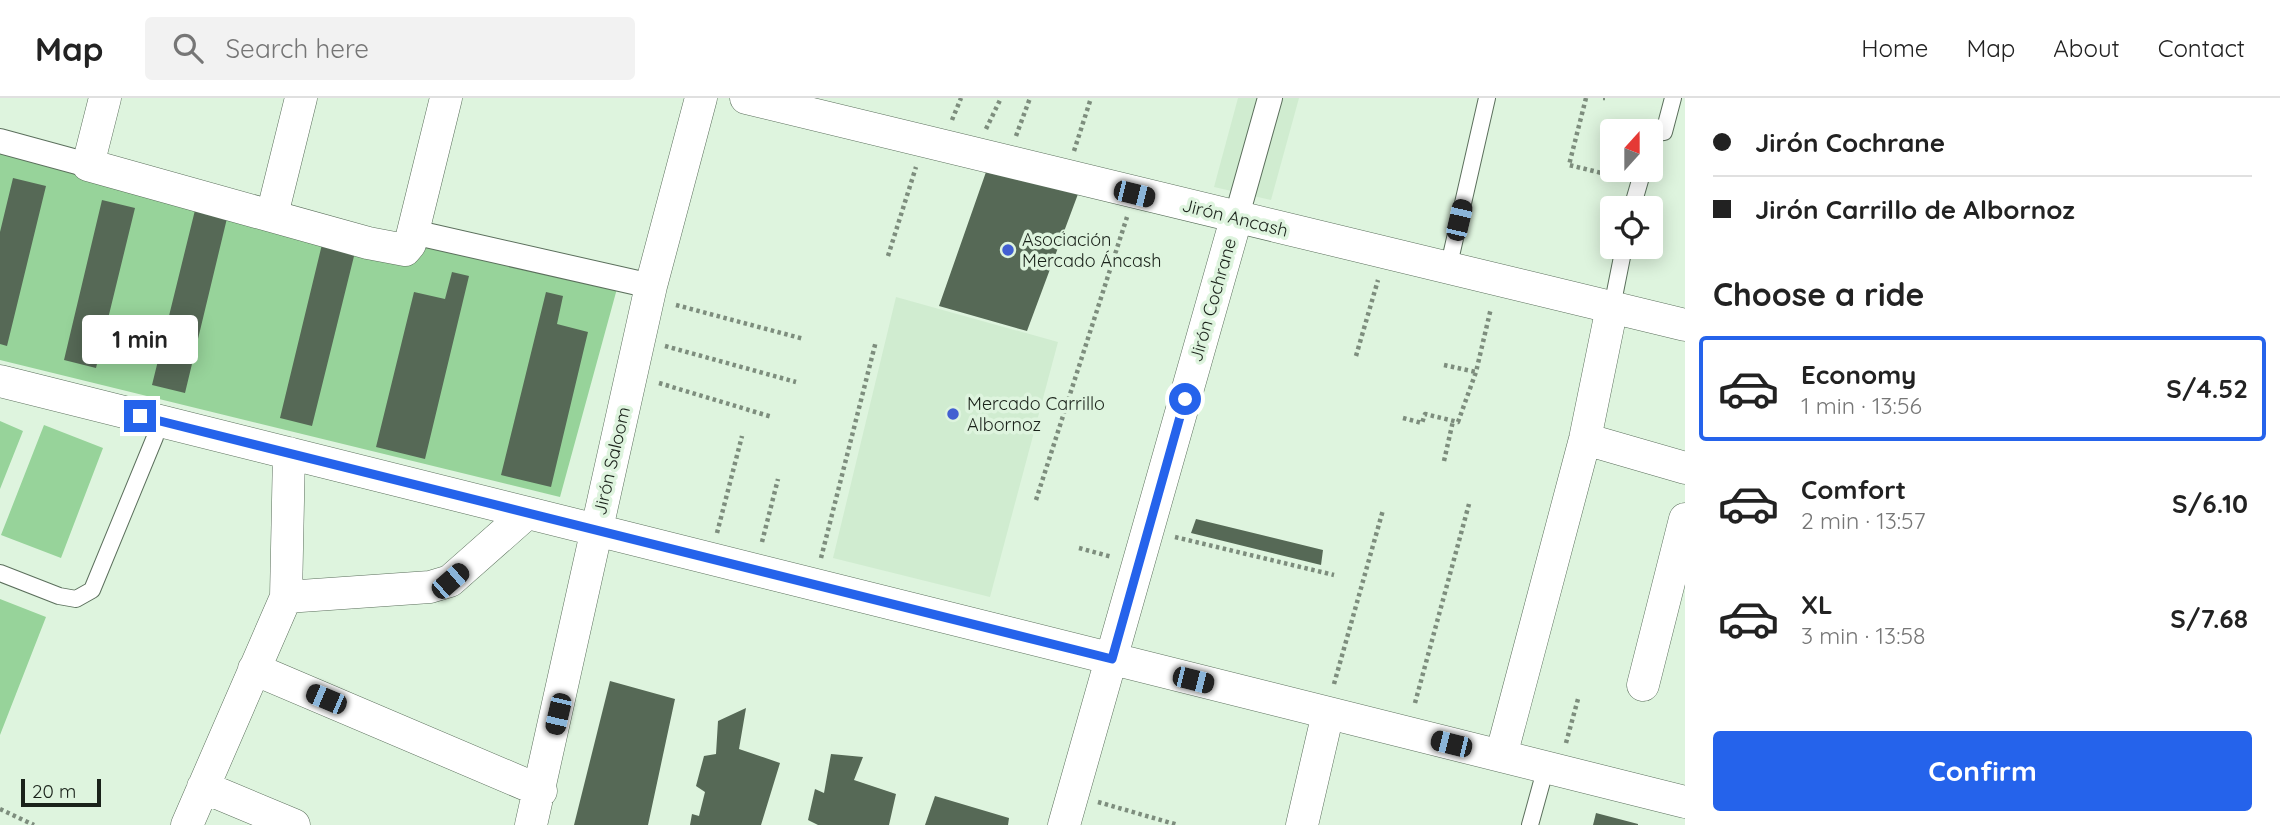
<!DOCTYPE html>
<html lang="en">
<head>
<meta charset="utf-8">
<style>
	body { margin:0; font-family:Quicksand,sans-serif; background:#f2f2f2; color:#222; height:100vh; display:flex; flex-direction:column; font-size:26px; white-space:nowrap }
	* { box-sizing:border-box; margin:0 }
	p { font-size:23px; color:#767676 }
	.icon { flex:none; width:38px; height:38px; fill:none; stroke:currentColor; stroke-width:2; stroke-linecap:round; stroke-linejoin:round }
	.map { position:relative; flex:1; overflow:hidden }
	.drawer { display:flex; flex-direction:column; background:#fff; width:595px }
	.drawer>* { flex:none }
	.top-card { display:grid; align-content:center; height:154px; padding:0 28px; background:#fff }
	.needle { width:46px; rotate:21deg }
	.tools { position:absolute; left:1600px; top:21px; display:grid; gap:14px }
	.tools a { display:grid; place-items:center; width:63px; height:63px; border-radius:7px; background:#fff; box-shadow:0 4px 18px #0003; font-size:35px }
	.scale { position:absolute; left:21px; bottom:18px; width:80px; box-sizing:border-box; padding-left:7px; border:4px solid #1a221a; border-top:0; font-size:19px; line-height:24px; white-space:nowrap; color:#1a221a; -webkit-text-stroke:5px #def4de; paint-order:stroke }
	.end { position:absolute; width:32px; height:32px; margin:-16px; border:9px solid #2563eb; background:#fff; box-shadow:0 0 0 4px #fff }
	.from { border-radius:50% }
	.bubble { position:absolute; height:49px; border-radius:7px; background:#fff; box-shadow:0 4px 18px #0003; font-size:23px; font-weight:700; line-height:49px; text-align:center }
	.car { position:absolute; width:21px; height:42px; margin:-21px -10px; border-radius:9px; box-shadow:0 0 5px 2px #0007; background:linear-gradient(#222 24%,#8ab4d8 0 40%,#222 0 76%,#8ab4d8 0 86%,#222 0) }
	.top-card b { display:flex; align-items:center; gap:24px; height:66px; font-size:26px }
	.top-card b+b { border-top:2px solid #e0e0e0 }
	.top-card i { width:18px; height:18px; background:#222 }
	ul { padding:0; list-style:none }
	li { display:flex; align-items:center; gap:21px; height:105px; margin:0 14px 10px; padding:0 14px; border:4px solid transparent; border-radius:7px }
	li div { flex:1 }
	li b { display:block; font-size:26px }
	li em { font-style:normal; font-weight:700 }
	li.on { border-color:#2563eb }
	li>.icon { width:63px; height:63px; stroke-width:1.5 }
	h2 { padding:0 28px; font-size:32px; line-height:84px }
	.cta { display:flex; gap:14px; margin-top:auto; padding:14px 28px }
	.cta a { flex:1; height:80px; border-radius:7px; background:#2563eb; color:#fff; font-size:28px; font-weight:700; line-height:80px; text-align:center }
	header { display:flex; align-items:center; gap:42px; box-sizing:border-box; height:98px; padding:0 35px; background:#fff; border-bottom:2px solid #e0e0e0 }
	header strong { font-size:33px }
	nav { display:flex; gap:38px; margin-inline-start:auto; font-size:24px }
	.search { width:490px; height:63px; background:#f2f2f2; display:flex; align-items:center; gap:18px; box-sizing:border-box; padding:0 24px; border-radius:7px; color:#767676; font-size:26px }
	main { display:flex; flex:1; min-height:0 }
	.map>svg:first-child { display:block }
</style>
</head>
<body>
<header>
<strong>Map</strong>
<div class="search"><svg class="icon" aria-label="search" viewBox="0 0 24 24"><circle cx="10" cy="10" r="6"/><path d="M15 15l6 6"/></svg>Search here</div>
<nav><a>Home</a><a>Map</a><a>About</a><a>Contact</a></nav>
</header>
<main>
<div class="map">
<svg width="1685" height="727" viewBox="0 0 1685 727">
	<rect width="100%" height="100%" fill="#def4de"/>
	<path fill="#d0ecd0" d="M1238,0H1299L1271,102L1214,89Z
		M896,199L1058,244L990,499L833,460Z"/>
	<path fill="#97d39a" d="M0,40L422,148L621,176L560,399L0,262Z
		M0,323L23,333L0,391Z
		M44,327L103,350L61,460L1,437Z
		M0,501L46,519L0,637Z"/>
	<path fill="#566956" d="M986,74L1078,96L1027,233L939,208Z
		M13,80L46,88L7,248L0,246V134Z
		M102,102L135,110L96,270L64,262Z
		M197,104L229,112L185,295L152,287Z
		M324,138L357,146L312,328L280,320Z
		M452,174L469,178L425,361L376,349L414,194L445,201Z
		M546,194L563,198L557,226L588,234L551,389L501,377Z
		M1196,421L1323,452L1321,467L1191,435Z
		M610,583L675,601L648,727H574Z
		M746,610L739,651L780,665L761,727H690L692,716L699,718L705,694L696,688L704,658L716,656L718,623Z
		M831,656L863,659L854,682L896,696L889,727H818L808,722L815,691L824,695Z
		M935,698L1009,720L1008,727H925Z
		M1596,715L1638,726V727H1593Z"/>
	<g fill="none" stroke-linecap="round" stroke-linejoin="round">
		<g stroke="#5b6f5c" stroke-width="18">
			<path id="service" d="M1650,48L1654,35L1664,34L1673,0
				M1632,110L1643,72
				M1448,171L1487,0
				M1612,209L1624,149
				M0,475L59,498L76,501L92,492L155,339
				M1530,727L1546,669"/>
		</g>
		<g stroke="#5b6f5c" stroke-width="26">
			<path id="pedestrian" d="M0,43L88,67
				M1236,121L1270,0
				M413,134L651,188"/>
		</g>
		<g stroke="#5b6f5c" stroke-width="33">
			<path id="minor" d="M105,0L88,67L368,145L405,152L410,146L446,0
				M746,0L1685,227
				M272,117L301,0
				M0,283L1685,704
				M1585,341L1685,370
				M286,499L430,489L450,483L527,415
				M254,571L541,693
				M1643,587L1685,421
				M1501,658L1585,341L1612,209
				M203,689L294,727
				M187,727L286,499L289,355
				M531,727L651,188L701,0
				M1064,727L1236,121
				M1302,727L1328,615"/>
		</g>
		<path stroke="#7d8d7d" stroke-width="4.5" stroke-dasharray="3.5 3.5" stroke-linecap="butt" d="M1586,0L1569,67L1622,80
			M1603,0H1605
			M952,22L961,0
			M986,31L1001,0
			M1016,38L1030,0
			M1074,53L1091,0
			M888,158L916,69
			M676,207L804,241
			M665,248L796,284
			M1356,258L1378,182
			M1444,267L1476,274
			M659,285L772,319
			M1403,320L1422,325L1425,316L1458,324L1476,274L1491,210
			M1444,363L1453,323
			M1036,402L1127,119
			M717,435L742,338
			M1175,439L1334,477
			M762,444L778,381
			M1079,450L1112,459
			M821,460L876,243
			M1334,586L1383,412
			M1415,605L1469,406
			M1566,645L1578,601
			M1098,704L1178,727
			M0,711L34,727"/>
		<use href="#service" stroke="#fff" stroke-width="16"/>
		<use href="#pedestrian" stroke="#fff" stroke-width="24"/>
		<use href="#minor" stroke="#fff" stroke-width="32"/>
	</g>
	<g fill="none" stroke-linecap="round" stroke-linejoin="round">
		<path stroke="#2563eb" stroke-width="9" d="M140,318L1112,561L1185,301"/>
	</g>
	<g fill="#425fd1" stroke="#def4de" stroke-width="2.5">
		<circle cx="1008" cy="152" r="7"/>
		<circle cx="953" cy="316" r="7"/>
	</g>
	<g text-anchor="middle" stroke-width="7" stroke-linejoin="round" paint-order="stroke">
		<g font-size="18" fill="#1a221a" stroke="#def4de">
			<text transform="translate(1235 120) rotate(14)" y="6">Jirón Ancash</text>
			<text transform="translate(1213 202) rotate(-74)" y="6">Jirón Cochrane</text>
			<text transform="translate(612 363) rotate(-77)" y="6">Jirón Saloom</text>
		</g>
		<g font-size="18" fill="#1a221a" stroke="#def4de" text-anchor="start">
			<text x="1022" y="148">Asociación<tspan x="1022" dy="21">Mercado Áncash</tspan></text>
			<text x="967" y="312">Mercado Carrillo<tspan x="967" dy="21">Albornoz</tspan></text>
		</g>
	</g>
</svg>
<div class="tools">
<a><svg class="needle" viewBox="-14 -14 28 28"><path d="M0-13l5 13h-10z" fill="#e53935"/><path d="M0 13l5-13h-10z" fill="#767676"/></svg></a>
<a><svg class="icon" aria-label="locate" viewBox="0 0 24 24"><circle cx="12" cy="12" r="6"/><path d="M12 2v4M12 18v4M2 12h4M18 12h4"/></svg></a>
</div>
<div class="scale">20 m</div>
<i class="end from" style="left:1185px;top:301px"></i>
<i class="end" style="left:140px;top:318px"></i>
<div class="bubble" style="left:82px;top:217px;width:116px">1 min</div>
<i class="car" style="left:1134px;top:96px;rotate:104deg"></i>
<i class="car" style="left:1459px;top:122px;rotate:13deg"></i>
<i class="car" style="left:450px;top:483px;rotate:49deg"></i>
<i class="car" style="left:1193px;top:582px;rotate:104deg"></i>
<i class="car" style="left:326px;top:601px;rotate:293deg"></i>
<i class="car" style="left:558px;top:616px;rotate:193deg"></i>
<i class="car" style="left:1451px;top:646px;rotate:284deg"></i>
</div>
<section class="drawer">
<div class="top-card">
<b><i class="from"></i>Jirón Cochrane</b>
<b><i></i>Jirón Carrillo de Albornoz</b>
</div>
<h2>Choose a ride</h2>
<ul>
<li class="on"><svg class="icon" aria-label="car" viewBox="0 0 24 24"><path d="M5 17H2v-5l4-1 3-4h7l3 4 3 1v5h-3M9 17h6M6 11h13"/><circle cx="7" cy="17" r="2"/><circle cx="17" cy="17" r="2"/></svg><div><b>Economy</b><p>1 min · 13:56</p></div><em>S/4.52</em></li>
<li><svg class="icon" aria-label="car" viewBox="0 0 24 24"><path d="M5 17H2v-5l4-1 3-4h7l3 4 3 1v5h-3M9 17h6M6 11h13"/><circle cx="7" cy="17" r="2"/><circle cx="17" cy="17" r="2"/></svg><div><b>Comfort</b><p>2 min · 13:57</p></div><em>S/6.10</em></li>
<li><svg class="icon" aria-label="car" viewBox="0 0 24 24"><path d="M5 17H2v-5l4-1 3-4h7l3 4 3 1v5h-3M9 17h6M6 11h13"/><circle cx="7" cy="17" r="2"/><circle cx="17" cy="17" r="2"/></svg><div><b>XL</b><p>3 min · 13:58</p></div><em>S/7.68</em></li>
</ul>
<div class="cta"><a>Confirm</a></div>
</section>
</main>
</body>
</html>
